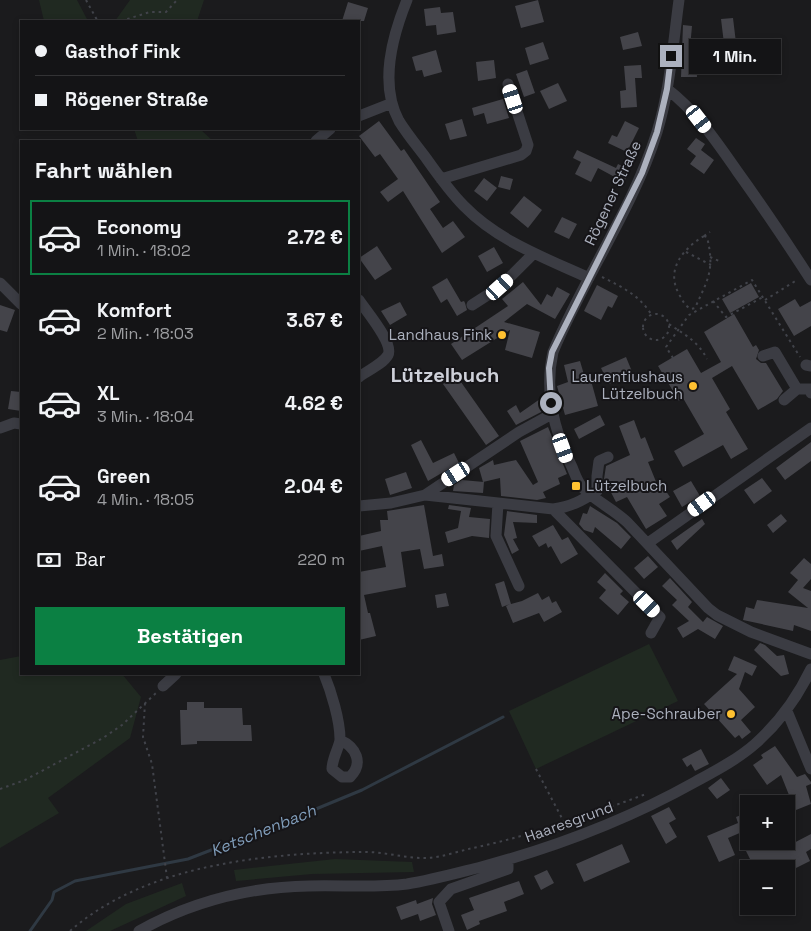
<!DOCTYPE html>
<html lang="de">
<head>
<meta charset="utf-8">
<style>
	body { margin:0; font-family:"Space Grotesk",sans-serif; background:#212123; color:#f1f3f6; height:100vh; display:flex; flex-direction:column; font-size:19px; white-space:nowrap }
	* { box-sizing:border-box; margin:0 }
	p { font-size:16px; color:#9d9ea1 }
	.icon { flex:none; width:28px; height:28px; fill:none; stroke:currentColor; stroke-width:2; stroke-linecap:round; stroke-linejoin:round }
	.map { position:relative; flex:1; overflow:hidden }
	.details { position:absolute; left:20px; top:140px; width:340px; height:535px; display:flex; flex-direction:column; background:#141416; border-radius:0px; box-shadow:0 2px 8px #0003,0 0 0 1px #333335 }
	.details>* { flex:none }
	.hud { position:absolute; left:20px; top:20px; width:340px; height:110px; border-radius:0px; box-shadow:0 2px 8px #0003,0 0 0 1px #333335; display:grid; align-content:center; height:110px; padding:0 15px; background:#141416 }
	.controls { position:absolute; left:740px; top:795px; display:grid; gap:10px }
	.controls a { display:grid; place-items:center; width:55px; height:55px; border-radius:0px; background:#141416; box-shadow:0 2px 8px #0003,0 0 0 1px #333335; font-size:25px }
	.end { position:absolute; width:22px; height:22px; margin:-11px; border:6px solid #acb1be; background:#111; box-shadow:0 0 0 2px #111 }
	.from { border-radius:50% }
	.bubble { position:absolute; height:35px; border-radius:0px; background:#141416; box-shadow:0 2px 8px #0003,0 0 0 1px #333335; font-size:16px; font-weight:700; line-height:35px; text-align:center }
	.car { position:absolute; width:15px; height:30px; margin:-15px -8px; border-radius:6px; box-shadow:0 0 4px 1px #0007; background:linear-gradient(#fff 24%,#345 0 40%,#fff 0 76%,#345 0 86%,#fff 0) }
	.hud b { display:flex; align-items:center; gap:18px; height:48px; font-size:19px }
	.hud b+b { border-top:1px solid #333335 }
	.hud i { width:12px; height:12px; background:#f1f3f6 }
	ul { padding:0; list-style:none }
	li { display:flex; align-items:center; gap:15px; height:75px; margin:0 10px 8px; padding:0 5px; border:2px solid transparent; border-radius:0px }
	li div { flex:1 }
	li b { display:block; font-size:19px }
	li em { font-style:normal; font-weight:700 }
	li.on { border-color:#0b8043 }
	li>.icon { width:45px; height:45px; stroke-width:1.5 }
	h2 { padding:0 15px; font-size:22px; line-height:60px }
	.pay { display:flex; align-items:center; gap:12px; height:55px; padding:0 15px; font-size:19px }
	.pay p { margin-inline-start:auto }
	.button { display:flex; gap:10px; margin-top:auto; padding:10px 15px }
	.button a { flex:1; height:58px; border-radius:0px; background:#0b8043; color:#fff; font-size:20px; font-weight:700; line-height:58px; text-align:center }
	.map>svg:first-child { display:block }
</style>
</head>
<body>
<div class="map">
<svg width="811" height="931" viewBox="0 0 811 931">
	<rect width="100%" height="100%" fill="#1b1b1d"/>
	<path fill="#202921" d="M39,0H77L88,21H44Z
		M130,0H204L197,21H115Z
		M134,129H200L213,141H138Z
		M649,644L678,701L536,769L509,711Z
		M21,656V674H122L141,697L130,738L48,798L59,813L0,848V660Z
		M335,859L412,862L414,872L312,874L236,881L234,870Z
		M182,883L186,896L110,931H86L126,904Z"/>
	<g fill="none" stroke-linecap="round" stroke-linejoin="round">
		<path stroke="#2f3943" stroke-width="3" d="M30,931L52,900L54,892L75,881L188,859L299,816L362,790L503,717"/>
	</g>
	<path fill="#44444a" d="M538,0L544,22L521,28L515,6Z
		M348,2L368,8L364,21H342Z
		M440,7L441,13L453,12L456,32L437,35L436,25L426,26L424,9Z
		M733,18L737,51L725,52L721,19Z
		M683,25L692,26L690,48H696L697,77H681Z
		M638,32L642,46L623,50L620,37Z
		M543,42L549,59L530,65L525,48Z
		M436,50L442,72L424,77L422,70L416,71L412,57Z
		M494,60L496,78L478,81L476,62Z
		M641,65L642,78H635L637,107L621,108L620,91L626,90L624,66Z
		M527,70L535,93L524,97L516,74Z
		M558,83L567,101L549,109L540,91Z
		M503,99L509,118L487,124L484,113L474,116L472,108Z
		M462,119L467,136L450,140L445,124Z
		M379,121L401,151L404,149L440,202L430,209L443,228L453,221L465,237L442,253L403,191L388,202L380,192L398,179L380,154L375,157L359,136Z
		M625,121L639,128L627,152L608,143L612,135L617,137Z
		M696,138L705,144L701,150L714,160L704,174L690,164L696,156L687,149Z
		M577,150L616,168L618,164L630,170L624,182L598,168L591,182L575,174L581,162L573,158Z
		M501,176L513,179L510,190L498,187Z
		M484,178L497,188L487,201L474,191Z
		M524,196L542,210L528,228L510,213Z
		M562,217L577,224L569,239L554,232Z
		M377,246L392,269L375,280L359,258Z
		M494,247L503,263L487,272L478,256Z
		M447,278L461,302L464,301L465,303L467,310L457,316L447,299L441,303L432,287Z
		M523,282L541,305L547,294L552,297L557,287L570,294L555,319L527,304L504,322L540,332L532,358L505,350L510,330L462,360L451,344L508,306L502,299Z
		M751,283L759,297L730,313L722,299Z
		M597,285L618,296L612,308L608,306L601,320L584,311Z
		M795,299L800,307L811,301V326L794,336L778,309Z
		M400,302L407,315L390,325L381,311Z
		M0,305L15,310L7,332L0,330Z
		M734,314L753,347L756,345L759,350L756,359L761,363H766L783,391L777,399L758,410L732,366L712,378L730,409L726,412L748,449L731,459L723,445L683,467L674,451L704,434L683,398L679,401L658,366L687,349L701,373L721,362L704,332Z
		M626,357L633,374L609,384L601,368Z
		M580,361L585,378L590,377L598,406L565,415L557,386L568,382L564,365Z
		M456,375L499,436L486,445L443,384Z
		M11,391L21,392V411L8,409Z
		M540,399L545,410L516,425L507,411L516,405L520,413Z
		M600,415L605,425L579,439L574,429Z
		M634,420L641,439L645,437L654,460L648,462L659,489L663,487L670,497L659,504L667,516L646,529L627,497L616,502L604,479L606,466L630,455L619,426Z
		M548,427L567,474L558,478L560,484L543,492L546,498L537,500L501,496L500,478L483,482L479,468L493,460L494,465L516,460L533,485L538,482L520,441Z
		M421,440L433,463L454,453L459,463L428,481L411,445Z
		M811,442V461L785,480L776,468Z
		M406,472L412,488L390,495L385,479Z
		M762,478L772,491L754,504L744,490Z
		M462,480L484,482L483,493L453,491L454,485Z
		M691,481L700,496L682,507L673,491Z
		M424,505L433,556L442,554L444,566L424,569L420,549L401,552L406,587L364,595L368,613H370L376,636L359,640V572L386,567L382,546L359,551V536L381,531L380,520H388L387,511Z
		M449,505L471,508L469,517L490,519L489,538L472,536L448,543L445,532L458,528L461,511L448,509Z
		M590,506L617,523L631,537L621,549L595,527L593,533L584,530L579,524L583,513L587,514Z
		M507,511L537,515V523L513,522L517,538L513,539L519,550L512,554L504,535Z
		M781,514L787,521L773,533L767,525Z
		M702,519L705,524L677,550L671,541Z
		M553,525L562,540L568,537L578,554L561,564L551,546L548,548L546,543L539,547L532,536Z
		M648,556L658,567L644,579L634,568Z
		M804,558L811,564V579L803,588L811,591V631L794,625L793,631L743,620L746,607L754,609L757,600L808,608L788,592L798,580L790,573Z
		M605,573L623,591L620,594L629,602L618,615L599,598L606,590L597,582Z
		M670,578L692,602L688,607L703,622L707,617L723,626L715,639L698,629L683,638L677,628L689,621L672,605L677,600L662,586Z
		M504,581L511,604L522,601L538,593L542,600L549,596L552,603L556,601L562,612L544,622L539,613L513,623L506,606L510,604L502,607L495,584Z
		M446,593L449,606L437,608L435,595Z
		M760,643L765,645L777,656L784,655L789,674L781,676L754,650Z
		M734,656L757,666L752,676L745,672L739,689L755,707L741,720L751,732L742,739L739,735L735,738L704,704L737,674L728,670Z
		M187,702H204V708H242L243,725H251L252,741H197V744L181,745L180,710H187Z
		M775,746L797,777L805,774L811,782V784L806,786L811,804L786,814V804L769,803L789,795L781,775L767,785L753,765L763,758L761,755Z
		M701,749L709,764L695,771L691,764L687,767L682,759Z
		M721,778L730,790L717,799L708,788Z
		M669,807L676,819L669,823L677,837L666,844L651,816Z
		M749,812V829L728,838L735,855L719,862L707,836L738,823L736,817Z
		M811,834V849L806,852L810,861L786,873V869H755L745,849L760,841H783L786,847Z
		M622,844L630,862L584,882L576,864Z
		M547,870L554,883L541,890L534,876Z
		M519,881L524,894L504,902L507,911L479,921L480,924L467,930L461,915L474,910L469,898Z
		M433,898L432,904L436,915L420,921L418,914L401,920L396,907L416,900L417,904Z"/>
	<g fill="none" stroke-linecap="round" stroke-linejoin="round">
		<path stroke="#41434a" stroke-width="2" stroke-dasharray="2.5 4" stroke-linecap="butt" d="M86,0L97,20L103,21
			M121,21L150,12H166L177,0
			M704,236L707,237C715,270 708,279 695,308L691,309C685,306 682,300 679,294C665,269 684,248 704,236Z
			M704,236L710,232
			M686,252L711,265
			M710,257L719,261
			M602,277C622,287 639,295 651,314
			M765,300L797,280
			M713,301L726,317L763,297
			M643 327a13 13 0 1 1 26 0a13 13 0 1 1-26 0Z
			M669,324C685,335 698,341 707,359
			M673,358L666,347L689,315L752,280L800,357
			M145,703L143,737L152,764L167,878
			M536,769L565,824
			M0,789L25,780L103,738L122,725L156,693
			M70,931C145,865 264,853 361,852C383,851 406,859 428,858C443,857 459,851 473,848C533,835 589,815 646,794"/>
		<path stroke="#3b3c43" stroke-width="11" d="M407,0C392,37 379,84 399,121C407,134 417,146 426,158C438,175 450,192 464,206C498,241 545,258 589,278
			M679,0C673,44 670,90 657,132C634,207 583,279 553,352C544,392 554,431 572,467C575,474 577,481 582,487C594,500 613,509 627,522L708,608L717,615L751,632L811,654
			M667,89C696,111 716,141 737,171C763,207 787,243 811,280
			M359,116L392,103
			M316,141L330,129
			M441,179L521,155L526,151L528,145L508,84
			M0,283L21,304
			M359,300C366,311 394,343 388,355C383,364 367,371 359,377
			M472,305L500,287L534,253
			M763,356L775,352L797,389H810L811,393
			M806,365L811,366
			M784,400L797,389
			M0,428L14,423L21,424
			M425,495L519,432L552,414
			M498,503L496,536L519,586
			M359,506L391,503L425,495L553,509C571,507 583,500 597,491V476L599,461L608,457
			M553,509L660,617L651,633
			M648,543L811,428
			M324,674C331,691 340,720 340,739C340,746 332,758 332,769L342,777H350C364,763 356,747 340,740
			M163,686L176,674
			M787,711L811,769
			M139,931C191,902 250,887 309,886C342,885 375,888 407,884C432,880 457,873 481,867C556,847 627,820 695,782C715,771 738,759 755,744C780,722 797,698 811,669
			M449,931L439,902L451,889L508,869V860"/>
	</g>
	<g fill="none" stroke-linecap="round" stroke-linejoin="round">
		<path stroke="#acb1be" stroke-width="6" d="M551,403L549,368L552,352L642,173L657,132L667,89L671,56"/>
	</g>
	<g fill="#ffc131" stroke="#161518" stroke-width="2">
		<circle cx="502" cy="335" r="5"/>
		<circle cx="693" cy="386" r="5"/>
		<rect x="571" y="481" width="10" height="10" rx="2.5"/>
		<circle cx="731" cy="714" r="5"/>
	</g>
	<g text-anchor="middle" stroke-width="4" stroke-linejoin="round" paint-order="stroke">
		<g font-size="15" fill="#acb1be" stroke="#161518">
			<text transform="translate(613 193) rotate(-65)" y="5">Rögener Straße</text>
			<text transform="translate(569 822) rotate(-20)" y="5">Haaresgrund</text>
		</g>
		<g font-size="15" fill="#acb1be" stroke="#161518" text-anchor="end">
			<text x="492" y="340">Landhaus Fink</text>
			<text x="683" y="382">Laurentiushaus<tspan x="683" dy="17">Lützelbuch</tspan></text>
			<text x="586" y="491" text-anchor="start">Lützelbuch</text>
			<text x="721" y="719">Ape-Schrauber</text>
		</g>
		<g font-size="16" font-style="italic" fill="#819ebb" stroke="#161518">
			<text transform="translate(263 830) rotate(-22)" y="6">Ketschenbach</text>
		</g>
		<g font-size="20" font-weight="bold" fill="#ced0d9" stroke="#161518">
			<text x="445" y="382">Lützelbuch</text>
		</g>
	</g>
</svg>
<div class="controls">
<a>+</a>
<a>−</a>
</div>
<i class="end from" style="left:551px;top:403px"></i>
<i class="end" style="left:671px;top:56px"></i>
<div class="bubble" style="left:689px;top:39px;width:92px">1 Min.</div>
<i class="car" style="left:513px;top:99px;rotate:342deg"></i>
<i class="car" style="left:699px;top:119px;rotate:142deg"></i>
<i class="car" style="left:500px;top:287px;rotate:48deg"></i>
<i class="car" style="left:563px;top:448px;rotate:160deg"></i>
<i class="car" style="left:456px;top:474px;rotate:237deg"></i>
<i class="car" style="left:702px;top:504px;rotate:234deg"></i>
<i class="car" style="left:647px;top:604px;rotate:135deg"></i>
<div class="hud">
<b><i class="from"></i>Gasthof Fink</b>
<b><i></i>Rögener Straße</b>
</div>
<section class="details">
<h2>Fahrt wählen</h2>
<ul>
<li class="on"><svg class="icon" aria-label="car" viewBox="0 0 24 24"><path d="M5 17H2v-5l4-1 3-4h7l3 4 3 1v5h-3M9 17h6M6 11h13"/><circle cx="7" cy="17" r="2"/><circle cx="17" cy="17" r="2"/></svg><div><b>Economy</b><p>1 Min. · 18:02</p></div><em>2.72 €</em></li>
<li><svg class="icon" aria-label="car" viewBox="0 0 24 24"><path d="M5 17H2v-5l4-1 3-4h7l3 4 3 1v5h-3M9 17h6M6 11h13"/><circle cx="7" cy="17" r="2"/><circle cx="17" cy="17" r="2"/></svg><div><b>Komfort</b><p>2 Min. · 18:03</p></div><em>3.67 €</em></li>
<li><svg class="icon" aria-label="car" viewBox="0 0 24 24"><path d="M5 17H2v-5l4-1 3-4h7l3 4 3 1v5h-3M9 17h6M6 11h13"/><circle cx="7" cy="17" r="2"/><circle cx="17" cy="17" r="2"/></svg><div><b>XL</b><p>3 Min. · 18:04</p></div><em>4.62 €</em></li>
<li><svg class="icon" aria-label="car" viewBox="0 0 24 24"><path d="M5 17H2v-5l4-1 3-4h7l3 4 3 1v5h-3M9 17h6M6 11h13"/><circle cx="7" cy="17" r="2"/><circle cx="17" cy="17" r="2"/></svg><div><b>Green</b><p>4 Min. · 18:05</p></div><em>2.04 €</em></li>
</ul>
<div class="pay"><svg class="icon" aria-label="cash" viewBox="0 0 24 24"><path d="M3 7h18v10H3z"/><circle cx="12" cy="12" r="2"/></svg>Bar<p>220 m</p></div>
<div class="button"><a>Bestätigen</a></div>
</section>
</div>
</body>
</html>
